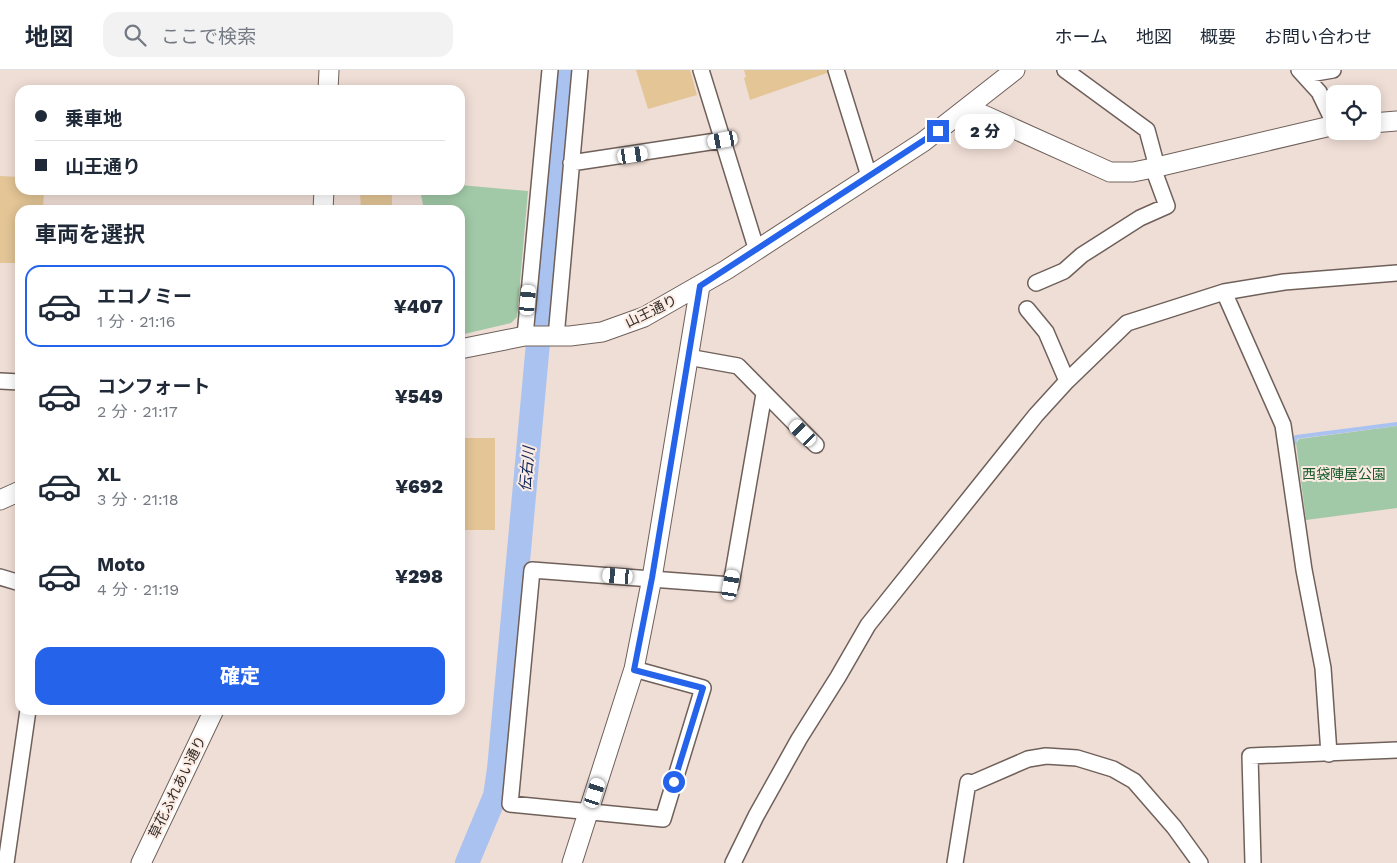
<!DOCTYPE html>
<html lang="ja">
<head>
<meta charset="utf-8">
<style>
	body { margin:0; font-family:"Work Sans","Noto Sans JP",sans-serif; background:#f2f2f3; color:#1f2937; height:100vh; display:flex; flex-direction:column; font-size:19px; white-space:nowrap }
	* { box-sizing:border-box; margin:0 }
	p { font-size:16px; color:#747a83 }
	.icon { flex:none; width:28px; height:28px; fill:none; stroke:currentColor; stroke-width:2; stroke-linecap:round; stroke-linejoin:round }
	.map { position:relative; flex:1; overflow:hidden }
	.details { position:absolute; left:15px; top:135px; width:450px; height:510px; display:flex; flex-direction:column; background:#fff; border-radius:15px; box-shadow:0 2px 12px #0003 }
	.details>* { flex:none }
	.top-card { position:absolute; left:15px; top:15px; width:450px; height:110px; border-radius:15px; box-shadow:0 2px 12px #0003; display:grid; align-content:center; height:110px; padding:0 20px; background:#fff }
	.fabs { position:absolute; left:1326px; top:15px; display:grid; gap:10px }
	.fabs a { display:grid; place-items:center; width:55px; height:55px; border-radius:10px; background:#fff; box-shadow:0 2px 12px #0003; font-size:25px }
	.end { position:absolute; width:22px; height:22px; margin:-11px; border:6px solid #2563eb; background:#fff; box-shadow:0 0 0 2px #fff }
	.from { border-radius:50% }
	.bubble { position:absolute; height:35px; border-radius:15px; background:#fff; box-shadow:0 2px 12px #0003; font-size:16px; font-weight:800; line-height:35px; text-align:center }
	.car { position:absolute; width:15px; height:30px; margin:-15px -8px; border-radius:6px; box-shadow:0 0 4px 1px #0007; background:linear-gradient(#fff 24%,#345 0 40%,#fff 0 76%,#345 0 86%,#fff 0) }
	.top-card b { display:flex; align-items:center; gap:18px; height:48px; font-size:19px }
	.top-card b+b { border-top:1px solid #e0e1e3 }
	.top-card i { width:12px; height:12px; background:#1f2937 }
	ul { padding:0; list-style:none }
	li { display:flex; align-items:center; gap:15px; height:82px; margin:0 10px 8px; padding:0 10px; border:2px solid transparent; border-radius:15px }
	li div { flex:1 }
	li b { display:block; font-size:19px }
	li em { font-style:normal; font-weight:800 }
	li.current { border-color:#2563eb }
	li>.icon { width:45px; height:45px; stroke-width:1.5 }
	h2 { padding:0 20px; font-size:22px; line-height:60px }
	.cta { display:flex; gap:10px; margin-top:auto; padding:10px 20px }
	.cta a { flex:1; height:58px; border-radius:15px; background:#2563eb; color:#fff; font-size:20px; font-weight:800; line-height:58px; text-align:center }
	header { display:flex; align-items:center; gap:30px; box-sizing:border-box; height:70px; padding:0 25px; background:#fff; border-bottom:1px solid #e0e1e3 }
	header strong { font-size:24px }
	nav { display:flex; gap:28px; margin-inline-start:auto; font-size:18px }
	.search { width:350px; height:45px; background:#f2f2f3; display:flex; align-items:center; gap:12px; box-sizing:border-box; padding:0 18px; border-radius:15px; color:#747a83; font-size:19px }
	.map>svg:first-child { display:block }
</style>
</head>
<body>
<header>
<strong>地図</strong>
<div class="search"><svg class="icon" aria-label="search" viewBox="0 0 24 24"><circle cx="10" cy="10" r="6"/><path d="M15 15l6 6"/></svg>ここで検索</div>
<nav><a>ホーム</a><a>地図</a><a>概要</a><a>お問い合わせ</a></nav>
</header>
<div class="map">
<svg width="1397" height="793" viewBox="0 0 1397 793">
	<rect width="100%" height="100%" fill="#efded6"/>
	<path fill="#a1c9a7" d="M460,115L528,121L517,247L511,253L460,265V140H424L420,120H460Z
		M1397,356V438L1306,450L1296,373L1299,369Z"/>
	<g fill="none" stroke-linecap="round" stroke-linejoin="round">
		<path stroke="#aac2f0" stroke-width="4" d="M1293,377L1296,367L1397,354"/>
		<path stroke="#aac2f0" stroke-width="24" d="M467,793L495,726L499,699L563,0"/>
	</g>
	<path fill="#e3c596" d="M636,0H690L697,25L648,39Z
		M744,0H827V3L750,30L744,8L746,7Z
		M0,106L20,107V120H44L43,140H20V193H0Z
		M360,123H392V140H361Z
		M460,368H495V460H460Z"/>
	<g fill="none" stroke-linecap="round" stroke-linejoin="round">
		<g stroke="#6f605a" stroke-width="18">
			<path id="minor" d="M701,0L757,181
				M836,0L869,106
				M1065,0L1147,60L1157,97
				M1299,0L1319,22L1335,55
				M1304,5L1333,0
				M571,93L723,70
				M1036,213L1064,201L1082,185L1140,148L1167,136L1153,98
				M1224,222L1283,355L1304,500L1323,598L1329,684
				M1027,239L1046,262L1067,311
				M525,266L550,0
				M556,267L580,0
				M688,287L738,296L816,375
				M0,311L20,312
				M0,507L20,513
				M634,599L703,618L663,749L510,734L532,500L731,515L764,324
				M968,715L1028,689L1046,686L1077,688L1113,699L1134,711L1174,757L1200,793
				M6,793L28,640
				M733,793L756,746L799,669L838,607L868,555L1036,345L1067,311L1127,253L1224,222L1284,212L1397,203
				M955,793L968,712
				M1253,793L1250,686L1397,680"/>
		</g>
		<g stroke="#6f605a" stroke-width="21">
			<path id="tertiary" d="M328,20L329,0
				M968,38L1110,102H1133L1153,98L1335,55
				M1372,53L1397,51
				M323,140L324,120
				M460,279L525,266H570L602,262L644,247L726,200L923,72L1015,0
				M0,430L20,421
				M141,793L214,640
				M572,793L634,599L652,508L700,216"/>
		</g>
		<use href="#minor" stroke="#fff" stroke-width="15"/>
		<use href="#tertiary" stroke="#fff" stroke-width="19"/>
	</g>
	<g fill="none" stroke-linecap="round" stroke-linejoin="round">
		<path stroke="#2563eb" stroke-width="6" d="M674,712L703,618L634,600L652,508L700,216L938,61"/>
	</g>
	<g text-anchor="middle" stroke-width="4" stroke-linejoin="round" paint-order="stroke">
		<g font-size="14" fill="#312b28" stroke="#fcebe3">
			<text transform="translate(651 241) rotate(-26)" y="5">山王通り</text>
			<text transform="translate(177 717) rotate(-64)" y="5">草花ふれあい通り</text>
		</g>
		<g font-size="14" fill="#175a2c" stroke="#fcebe3">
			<text x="1344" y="409">西袋陣屋公園</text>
		</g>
		<g font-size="15" font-style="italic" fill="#10275c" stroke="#fcebe3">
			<text transform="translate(527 399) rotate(-85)" y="5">伝右川</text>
		</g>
	</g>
</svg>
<div class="fabs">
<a><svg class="icon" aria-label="locate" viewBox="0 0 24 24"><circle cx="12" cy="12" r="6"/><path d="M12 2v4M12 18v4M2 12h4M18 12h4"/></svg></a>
</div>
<i class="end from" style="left:674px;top:712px"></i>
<i class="end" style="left:938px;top:61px"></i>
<div class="bubble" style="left:955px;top:44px;width:60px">2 分</div>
<i class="car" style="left:723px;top:70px;rotate:260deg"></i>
<i class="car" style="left:633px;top:85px;rotate:81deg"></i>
<i class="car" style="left:528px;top:230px;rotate:5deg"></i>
<i class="car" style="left:803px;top:363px;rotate:315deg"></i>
<i class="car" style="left:618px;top:506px;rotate:274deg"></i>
<i class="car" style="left:731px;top:515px;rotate:10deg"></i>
<i class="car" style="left:595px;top:723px;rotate:18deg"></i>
<div class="top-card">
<b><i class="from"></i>乗車地</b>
<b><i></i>山王通り</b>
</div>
<section class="details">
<h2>車両を選択</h2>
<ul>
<li class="current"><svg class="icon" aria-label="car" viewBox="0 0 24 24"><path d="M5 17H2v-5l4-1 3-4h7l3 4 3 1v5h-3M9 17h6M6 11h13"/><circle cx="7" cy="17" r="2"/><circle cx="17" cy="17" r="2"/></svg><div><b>エコノミー</b><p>1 分 · 21:16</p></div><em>¥407</em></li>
<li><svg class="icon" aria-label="car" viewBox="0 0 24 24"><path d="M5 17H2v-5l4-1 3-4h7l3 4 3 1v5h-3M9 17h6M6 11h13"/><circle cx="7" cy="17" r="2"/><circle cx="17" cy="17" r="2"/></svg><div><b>コンフォート</b><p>2 分 · 21:17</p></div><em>¥549</em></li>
<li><svg class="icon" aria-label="car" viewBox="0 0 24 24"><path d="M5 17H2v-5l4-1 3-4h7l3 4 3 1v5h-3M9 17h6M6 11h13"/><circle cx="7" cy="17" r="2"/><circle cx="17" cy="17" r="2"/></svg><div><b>XL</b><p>3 分 · 21:18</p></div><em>¥692</em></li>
<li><svg class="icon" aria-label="car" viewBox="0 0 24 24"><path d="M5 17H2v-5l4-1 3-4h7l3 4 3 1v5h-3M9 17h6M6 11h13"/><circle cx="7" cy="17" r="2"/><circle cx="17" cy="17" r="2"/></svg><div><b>Moto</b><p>4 分 · 21:19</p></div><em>¥298</em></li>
</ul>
<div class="cta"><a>確定</a></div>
</section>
</div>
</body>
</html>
